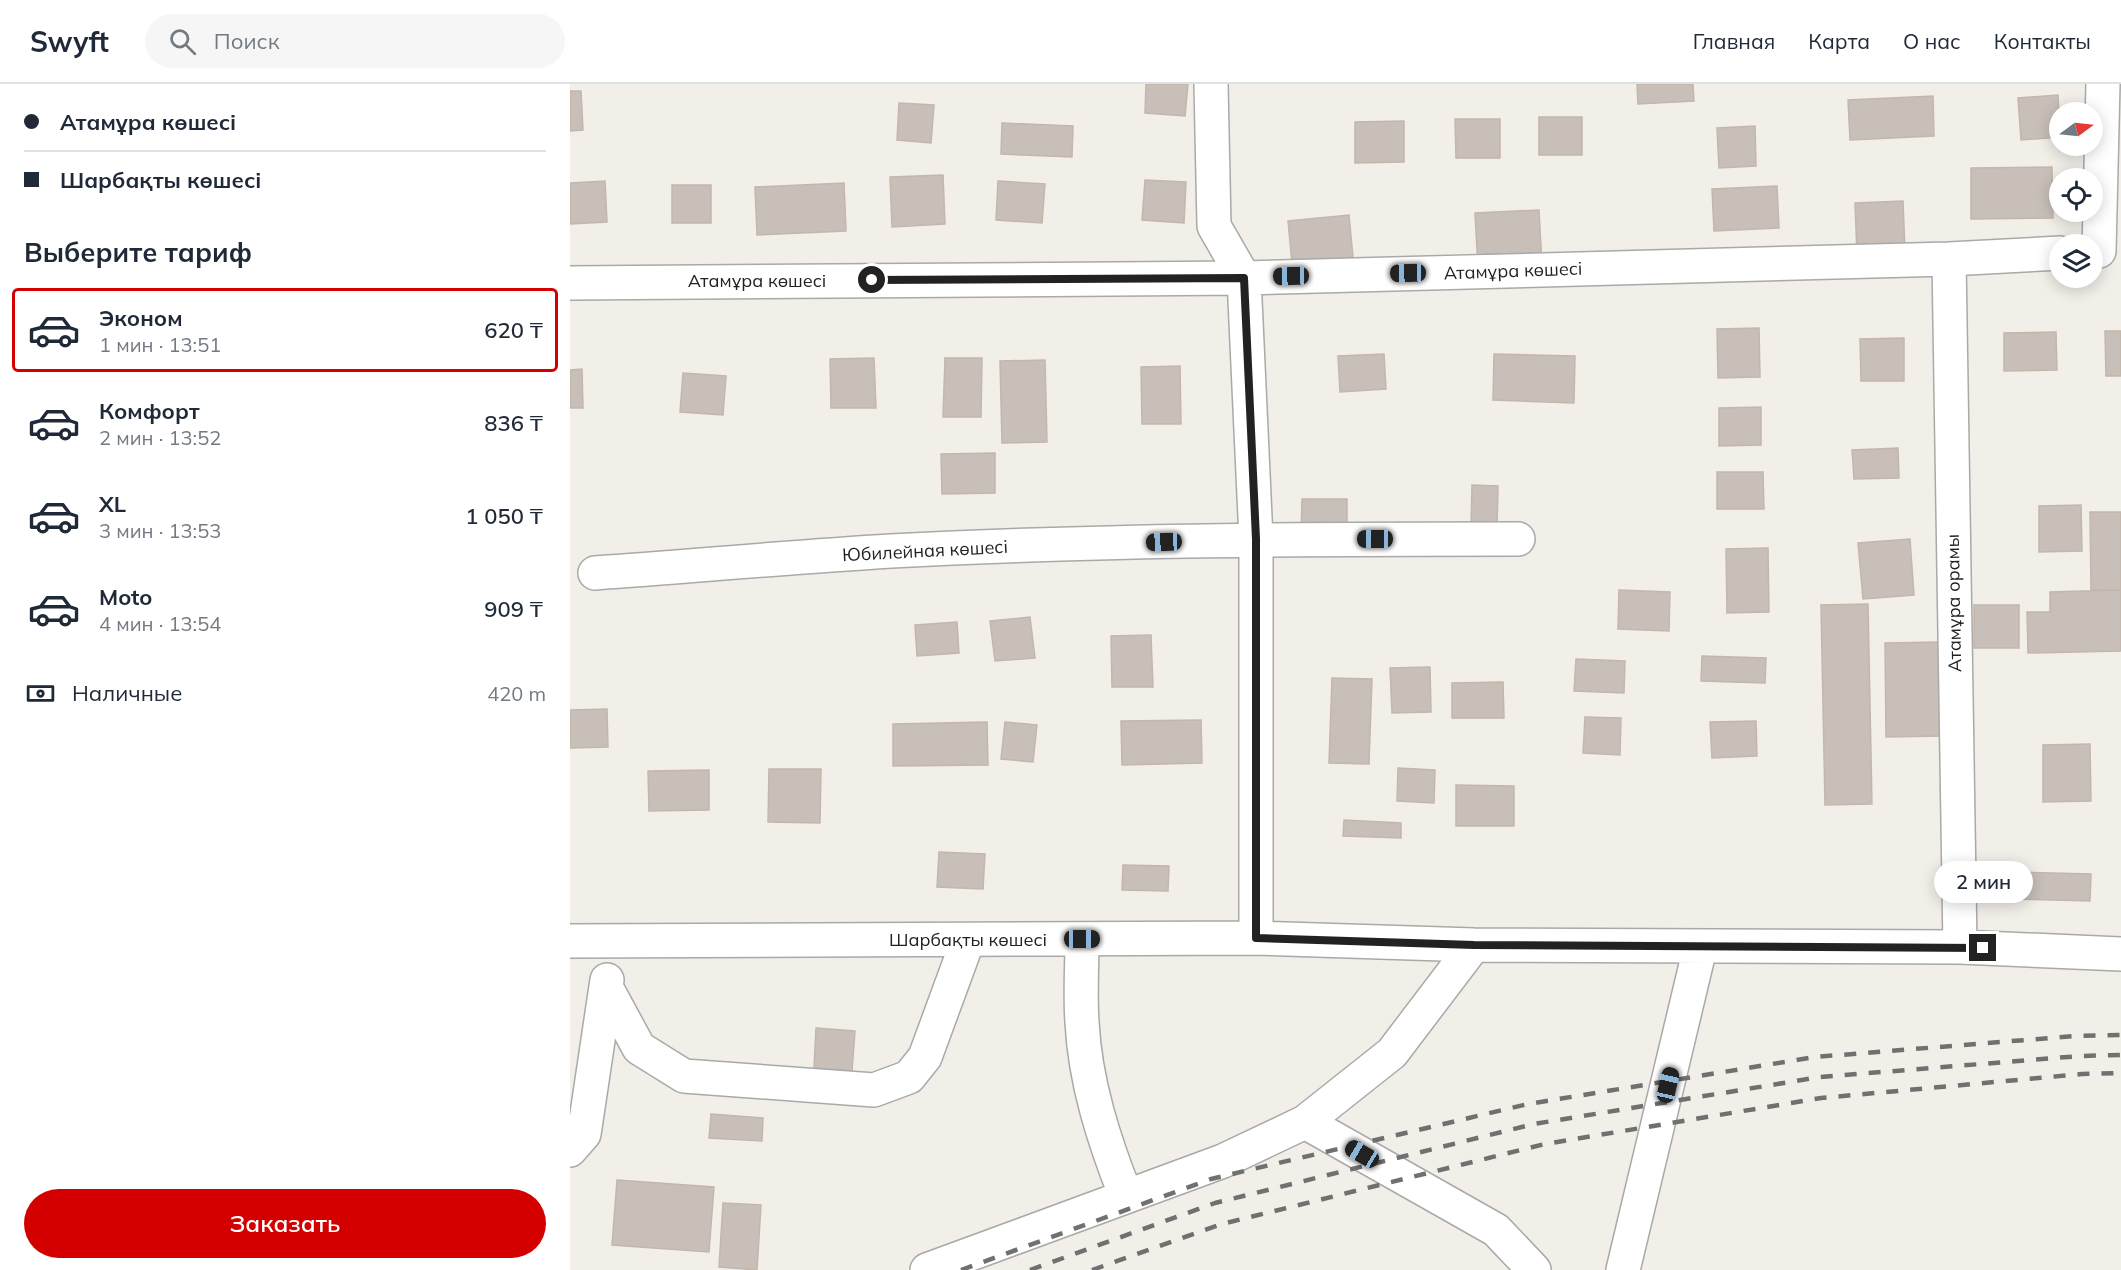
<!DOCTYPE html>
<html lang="ru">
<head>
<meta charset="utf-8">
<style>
	body { margin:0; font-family:Mulish,sans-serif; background:#f6f6f7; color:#1f2937; height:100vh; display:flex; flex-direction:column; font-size:22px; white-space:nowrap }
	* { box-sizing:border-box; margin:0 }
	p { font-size:20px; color:#747a83 }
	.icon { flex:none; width:33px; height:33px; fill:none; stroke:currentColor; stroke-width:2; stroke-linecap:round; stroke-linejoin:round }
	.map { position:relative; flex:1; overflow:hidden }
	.panel { display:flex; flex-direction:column; background:#fff; width:570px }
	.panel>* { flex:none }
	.guide { display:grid; align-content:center; height:132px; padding:0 24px; background:#fff }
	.needle { width:39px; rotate:75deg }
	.buttons { position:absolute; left:1479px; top:18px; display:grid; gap:12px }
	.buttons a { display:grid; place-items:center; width:54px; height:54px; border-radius:50%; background:#fff; box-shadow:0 3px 15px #0003; font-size:30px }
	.end { position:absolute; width:27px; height:27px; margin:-14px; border:8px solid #222; background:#fff; box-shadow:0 0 0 3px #fff }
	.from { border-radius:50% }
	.bubble { position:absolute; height:42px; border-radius:21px; background:#fff; box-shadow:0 3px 15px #0003; font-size:20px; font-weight:600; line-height:42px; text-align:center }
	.car { position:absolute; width:18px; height:36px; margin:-18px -9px; border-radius:8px; box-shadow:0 0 4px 2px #0007; background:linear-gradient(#222 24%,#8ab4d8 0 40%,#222 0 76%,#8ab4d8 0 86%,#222 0) }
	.guide b { display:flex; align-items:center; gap:21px; height:57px; font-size:22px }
	.guide b+b { border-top:2px solid #e0e1e3 }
	.guide i { width:15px; height:15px; background:#1f2937 }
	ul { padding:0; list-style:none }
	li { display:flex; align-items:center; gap:18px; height:84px; margin:0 12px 9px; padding:0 12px; border:3px solid transparent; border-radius:6px }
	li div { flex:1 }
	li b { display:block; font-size:22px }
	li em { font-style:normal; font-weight:600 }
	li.on { border-color:#d40000 }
	li>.icon { width:54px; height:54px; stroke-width:1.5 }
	h2 { padding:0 24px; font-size:27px; line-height:72px }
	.pay { display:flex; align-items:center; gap:15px; height:66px; padding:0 24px; font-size:22px }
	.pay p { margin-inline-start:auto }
	.primary-button { display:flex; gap:12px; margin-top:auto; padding:12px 24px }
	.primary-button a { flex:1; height:69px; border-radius:36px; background:#d40000; color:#fff; font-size:24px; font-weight:600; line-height:69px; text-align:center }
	header { display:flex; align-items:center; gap:36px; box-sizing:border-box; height:84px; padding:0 30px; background:#fff; border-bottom:2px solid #e0e1e3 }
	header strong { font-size:28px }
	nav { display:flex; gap:33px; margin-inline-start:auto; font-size:21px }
	.search { width:420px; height:54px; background:#f6f6f7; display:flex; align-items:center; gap:15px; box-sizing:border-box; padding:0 21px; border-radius:33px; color:#747a83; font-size:22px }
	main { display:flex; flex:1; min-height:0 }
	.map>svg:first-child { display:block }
</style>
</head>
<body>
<header>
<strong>Swyft</strong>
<div class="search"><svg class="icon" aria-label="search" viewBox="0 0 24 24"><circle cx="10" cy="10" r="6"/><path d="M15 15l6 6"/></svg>Поиск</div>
<nav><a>Главная</a><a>Карта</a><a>О нас</a><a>Контакты</a></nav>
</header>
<main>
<section class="panel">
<div class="guide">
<b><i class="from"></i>Атамұра көшесі</b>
<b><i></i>Шарбақты көшесі</b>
</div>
<h2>Выберите тариф</h2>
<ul>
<li class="on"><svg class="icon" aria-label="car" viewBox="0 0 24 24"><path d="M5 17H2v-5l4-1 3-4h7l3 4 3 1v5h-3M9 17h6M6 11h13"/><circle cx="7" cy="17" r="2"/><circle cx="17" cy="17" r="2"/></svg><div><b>Эконом</b><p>1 мин · 13:51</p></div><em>620 ₸</em></li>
<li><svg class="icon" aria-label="car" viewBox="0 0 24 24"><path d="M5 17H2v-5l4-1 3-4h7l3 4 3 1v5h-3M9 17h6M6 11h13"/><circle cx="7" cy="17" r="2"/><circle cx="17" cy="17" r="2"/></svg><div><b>Комфорт</b><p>2 мин · 13:52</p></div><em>836 ₸</em></li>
<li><svg class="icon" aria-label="car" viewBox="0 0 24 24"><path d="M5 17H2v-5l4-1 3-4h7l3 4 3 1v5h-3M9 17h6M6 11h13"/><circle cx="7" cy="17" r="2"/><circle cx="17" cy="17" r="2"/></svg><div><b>XL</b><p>3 мин · 13:53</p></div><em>1 050 ₸</em></li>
<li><svg class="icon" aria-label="car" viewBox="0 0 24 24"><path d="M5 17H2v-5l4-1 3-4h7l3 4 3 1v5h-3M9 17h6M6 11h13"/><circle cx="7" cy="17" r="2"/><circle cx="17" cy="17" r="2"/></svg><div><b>Moto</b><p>4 мин · 13:54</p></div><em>909 ₸</em></li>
</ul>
<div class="pay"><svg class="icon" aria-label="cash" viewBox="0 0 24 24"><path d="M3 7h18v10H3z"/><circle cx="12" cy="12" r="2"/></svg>Наличные<p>420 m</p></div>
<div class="primary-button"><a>Заказать</a></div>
</section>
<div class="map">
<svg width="1551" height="1186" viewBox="0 0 1551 1186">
	<rect width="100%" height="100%" fill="#f2efe9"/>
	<path fill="#c7bfb8" stroke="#c4b6ab" stroke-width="1.5" d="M576,0H618L615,32L575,29Z
		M1067,0H1123L1124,17L1068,20Z
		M0,7H11L13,46L0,47Z
		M1488,11L1490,53L1451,56L1448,14Z
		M1363,12L1364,52L1280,56L1278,16Z
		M329,19L364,21L361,59L327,56Z
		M969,33H1012V71H969Z
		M885,35H930V74H886Z
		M834,37V78L785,79V38Z
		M432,39L503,42L502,73L431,70Z
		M1185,42L1186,82L1149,84L1147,44Z
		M1482,83L1483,134L1401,135V84Z
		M373,91L375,140L322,143L320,93Z
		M575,96L616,98L614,139L572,136Z
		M35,97L37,138L0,140V99Z
		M428,97L475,100L472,139L426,136Z
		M274,99L276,147L187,151L185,103Z
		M102,101H141V139H102Z
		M1207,102L1209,144L1144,147L1142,105Z
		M1333,117L1335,168L1287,170L1285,119Z
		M969,126L972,181L908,184L905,129Z
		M779,131L783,173L722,179L718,137Z
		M1189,244L1190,293L1148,294L1147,245Z
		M1535,247H1551V292H1536Z
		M1486,248L1487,286L1434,287V249Z
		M1334,254V297H1291L1290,255Z
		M814,270L816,305L770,308L768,272Z
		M924,270L1005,272L1004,319L923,316Z
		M304,274L306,324H261L260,275Z
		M375,274H412L411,333H373Z
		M475,276L477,358L432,359L430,277Z
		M610,282L611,340H572L571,283Z
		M12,285L13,324H0V286Z
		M113,289L156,292L153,331L110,328Z
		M1191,323V361L1149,362V324Z
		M1328,364L1329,394L1284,395L1282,366Z
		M425,369V409L372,410L371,370Z
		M1147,388H1193L1194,425H1147Z
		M902,401L928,402L927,443H901Z
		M732,415H777V449H731Z
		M1511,421L1512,467L1469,468V422Z
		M1520,428H1551V506H1521Z
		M1340,455L1344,511L1293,515L1288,459Z
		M1198,464L1199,528L1157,529L1156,465Z
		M1049,506L1100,508L1099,547L1048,545Z
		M1551,506V567L1458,569L1457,528H1480V508Z
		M1298,520L1302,720L1255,721L1251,521Z
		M1404,521H1449V564H1404Z
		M460,533L465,574L425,577L420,537Z
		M387,538L389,569L347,572L345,541Z
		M581,551L583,603H542L541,552Z
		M1371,558L1373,652L1316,653L1315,559Z
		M1132,572L1196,574L1195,599L1131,597Z
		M1006,575L1055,577L1054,609L1004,607Z
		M860,583L861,628L822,629L820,584Z
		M762,594L802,595L799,680L759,679Z
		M933,598L934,634H882V599Z
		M37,625L38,663L0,664V626Z
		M1015,633L1051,634L1050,671L1013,669Z
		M631,636L632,679L552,681L551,637Z
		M1186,637L1187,672L1142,674L1140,638Z
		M417,638L418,681L323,682V640Z
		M435,638L467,641L463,678L431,675Z
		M1520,660L1521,717L1473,718V661Z
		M828,684L865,686L864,719L827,717Z
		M199,685H251L250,739L198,738Z
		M139,686V726L79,727L78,687Z
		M886,701L944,702V742H886Z
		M774,736L831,739V754L773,752Z
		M369,768L415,770L413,805L367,803Z
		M553,781L599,782L598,807L552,806Z
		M1442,788L1521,790L1520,817L1441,815Z
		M246,944L285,947L282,987L244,984Z
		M141,1030L193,1034L192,1057L139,1054Z
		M47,1096L144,1103L139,1168L42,1161Z
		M153,1119L191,1121L187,1186L149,1183Z"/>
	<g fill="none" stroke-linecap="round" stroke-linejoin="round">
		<g stroke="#a9a9a9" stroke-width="36">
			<path id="minor" d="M641,0L644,142L674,194L686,455V854
				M1529,167L1533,0
				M1379,175L1390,863
				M0,199L674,194L1379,175L1490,169
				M25,489C124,482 222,473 321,467C530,456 739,455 948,455
				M512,855C512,883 510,911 512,938C515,998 534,1057 556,1112
				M0,857L686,854L904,861L1390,863L1551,870
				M36,903L69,964L114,992L304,1006L339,993L355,973L398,856
				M735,1038L926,1146L964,1186
				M0,1066L14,1050L37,896
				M357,1186L653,1077L735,1038L822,969L904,861
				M1053,1186L1130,864"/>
		</g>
		<use href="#minor" stroke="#fff" stroke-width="33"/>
		<path stroke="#707070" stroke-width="4.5" stroke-dasharray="12 12" stroke-linecap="butt" d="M391,1186L641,1095L958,1020L1245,973L1505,952L1551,951
			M460,1186L645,1119L964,1040L1250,993L1510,972L1551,971
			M522,1186L652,1140L975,1060L1251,1014L1512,990L1551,989"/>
	</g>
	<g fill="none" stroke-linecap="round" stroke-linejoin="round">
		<path stroke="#222" stroke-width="8" d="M302,196L674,194L686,455V854L904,861L1413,864"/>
	</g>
	<g text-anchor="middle" stroke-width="5" stroke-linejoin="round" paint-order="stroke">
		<g font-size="18" fill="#222" stroke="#fff">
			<text transform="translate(943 187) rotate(-2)" y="6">Атамұра көшесі</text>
			<text x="187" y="203">Атамұра көшесі</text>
			<text transform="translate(355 467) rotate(-3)" y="6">Юбилейная көшесі</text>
			<text transform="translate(1384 519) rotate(-91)" y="6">Атамұра орамы</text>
			<text x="398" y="862">Шарбақты көшесі</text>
		</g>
	</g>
</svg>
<div class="buttons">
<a><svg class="needle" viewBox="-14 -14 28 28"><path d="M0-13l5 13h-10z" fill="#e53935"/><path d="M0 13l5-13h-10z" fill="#747a83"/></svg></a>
<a><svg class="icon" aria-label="locate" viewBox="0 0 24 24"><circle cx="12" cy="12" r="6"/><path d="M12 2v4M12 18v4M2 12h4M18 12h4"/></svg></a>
<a><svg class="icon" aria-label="layers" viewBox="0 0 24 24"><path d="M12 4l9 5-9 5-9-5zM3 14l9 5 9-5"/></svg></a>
</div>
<i class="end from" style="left:302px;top:196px"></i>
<i class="end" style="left:1413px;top:864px"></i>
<div class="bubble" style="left:1364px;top:777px;width:99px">2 мин</div>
<i class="car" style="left:838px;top:189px;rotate:269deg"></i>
<i class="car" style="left:721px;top:192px;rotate:269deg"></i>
<i class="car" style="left:805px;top:455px;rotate:270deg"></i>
<i class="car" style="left:594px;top:458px;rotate:268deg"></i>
<i class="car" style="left:512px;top:855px;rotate:90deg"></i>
<i class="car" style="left:1098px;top:1001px;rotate:13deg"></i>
<i class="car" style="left:792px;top:1070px;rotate:300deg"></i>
</div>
</main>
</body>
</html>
